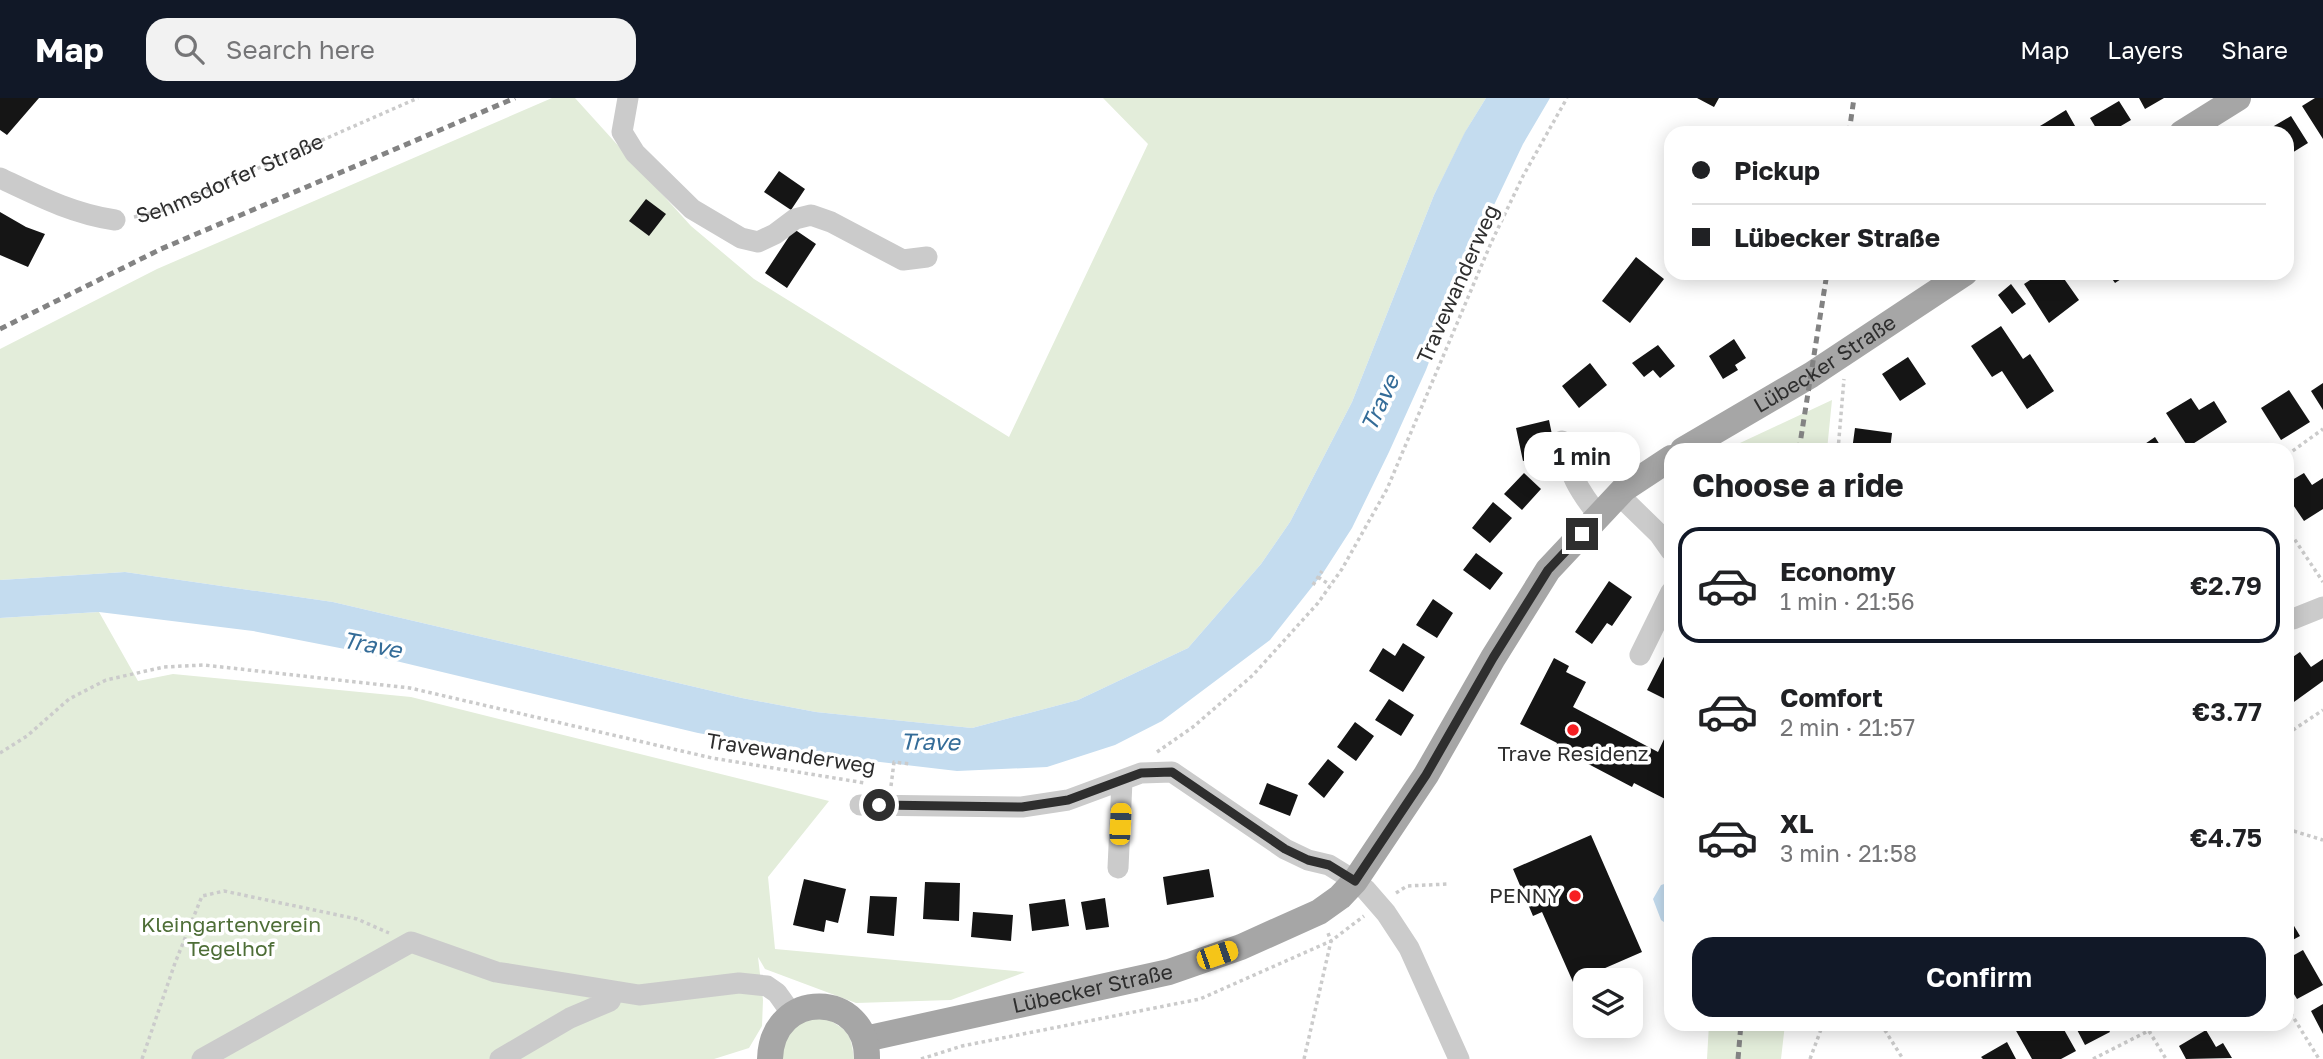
<!DOCTYPE html>
<html lang="en">
<head>
<meta charset="utf-8">
<style>
	body { margin:0; font-family:"Golos Text",sans-serif; background:#f2f2f2; color:#202124; height:100vh; display:flex; flex-direction:column; font-size:26px; white-space:nowrap }
	* { box-sizing:border-box; margin:0 }
	p { font-size:23px; color:#757577 }
	.icon { flex:none; width:38px; height:38px; fill:none; stroke:currentColor; stroke-width:2; stroke-linecap:round; stroke-linejoin:round }
	.map { position:relative; flex:1; overflow:hidden }
	.details { position:absolute; left:1664px; top:345px; width:630px; height:588px; display:flex; flex-direction:column; background:#fff; border-radius:21px; box-shadow:0 4px 18px #0003 }
	.details>* { flex:none }
	.hud { position:absolute; left:1664px; top:28px; width:630px; height:154px; border-radius:21px; box-shadow:0 4px 18px #0003; display:grid; align-content:center; height:154px; padding:0 28px; background:#fff }
	.tools { position:absolute; left:1573px; top:870px; display:grid; gap:14px }
	.tools a { display:grid; place-items:center; width:70px; height:70px; border-radius:14px; background:#fff; box-shadow:0 4px 18px #0003; font-size:35px }
	.end { position:absolute; width:32px; height:32px; margin:-16px; border:9px solid #2e2e2e; background:#fff; box-shadow:0 0 0 4px #fff }
	.from { border-radius:50% }
	.bubble { position:absolute; height:49px; border-radius:21px; background:#fff; box-shadow:0 4px 18px #0003; font-size:23px; font-weight:600; line-height:49px; text-align:center }
	.car { position:absolute; width:21px; height:42px; margin:-21px -10px; border-radius:9px; box-shadow:0 0 5px 2px #0007; background:linear-gradient(#f5c518 24%,#345 0 40%,#f5c518 0 76%,#345 0 86%,#f5c518 0) }
	.hud b { display:flex; align-items:center; gap:24px; height:66px; font-size:26px }
	.hud b+b { border-top:2px solid #e0e0e0 }
	.hud i { width:18px; height:18px; background:#202124 }
	ul { padding:0; list-style:none }
	li { display:flex; align-items:center; gap:21px; height:116px; margin:0 14px 10px; padding:0 14px; border:4px solid transparent; border-radius:21px }
	li div { flex:1 }
	li b { display:block; font-size:26px }
	li em { font-style:normal; font-weight:600 }
	li.on { border-color:#111827 }
	li>.icon { width:63px; height:63px; stroke-width:1.5 }
	h2 { padding:0 28px; font-size:32px; line-height:84px }
	.primary-button { display:flex; gap:14px; margin-top:auto; padding:14px 28px }
	.primary-button a { flex:1; height:80px; border-radius:21px; background:#111827; color:#fff; font-size:28px; font-weight:600; line-height:80px; text-align:center }
	header { display:flex; align-items:center; gap:42px; box-sizing:border-box; height:98px; padding:0 35px; background:#111827; color:#fff }
	header strong { font-size:33px }
	nav { display:flex; gap:38px; margin-inline-start:auto; font-size:24px }
	.search { width:490px; height:63px; background:#f2f2f2; display:flex; align-items:center; gap:18px; box-sizing:border-box; padding:0 24px; border-radius:21px; color:#757577; font-size:26px }
	.map>svg:first-child { display:block }
</style>
</head>
<body>
<header>
<strong>Map</strong>
<div class="search"><svg class="icon" aria-label="search" viewBox="0 0 24 24"><circle cx="10" cy="10" r="6"/><path d="M15 15l6 6"/></svg>Search here</div>
<nav><a>Map</a><a>Layers</a><a>Share</a></nav>
</header>
<div class="map">
<svg width="2323" height="961" viewBox="0 0 2323 961">
	<rect width="100%" height="100%" fill="#fff"/>
	<path fill="#e3edda" d="M552,0H575L691,128L754,181L1009,339L1148,46L1103,0H1486L1467,31L1434,97L1352,304L1290,424L1261,466L1188,550L1078,602L972,630L816,614L742,600L333,504L125,474L0,482V251L157,171Z
		M1832,302L1827,352H1725Z
		M99,514L138,583L173,576L411,599L829,703L768,779L775,851L1025,874L951,902L856,905L765,871L758,859L763,902L762,928L749,950L714,961H0V520Z
		M826,920C848,933 851,935 854,961H780C784,927 794,923 826,920Z
		M1709,926H1785L1781,961H1707Z"/>
	<path fill="#c4dcef" d="M1486,0H1550L1523,46L1467,164L1426,272L1389,354L1352,430L1323,475L1270,542L1162,623L1115,647L1047,669L957,673L829,658L698,635L350,552L253,533L99,514L0,520V482L125,474L333,504L742,600L816,614L972,630L1078,602L1188,550L1261,466L1290,424L1352,304L1434,97L1465,34Z
		M1671,784V829L1661,822L1653,801L1661,787Z"/>
	<path fill="#151515" d="M0,0H39L7,37L0,32Z
		M1697,0H1719L1714,9Z
		M2139,0H2164L2145,11Z
		M2315,0H2323V41L2302,8Z
		M2119,3L2131,22L2109,35H2099L2090,20Z
		M2066,12L2079,35H2028L2045,25Z
		M2291,18L2308,45L2287,58V35H2262Z
		M779,73L805,91L791,112L764,94Z
		M646,101L666,116L649,138L629,123Z
		M0,114L26,129L45,136L28,169L0,157Z
		M794,131L816,146L787,190L765,175Z
		M1636,159L1664,181L1630,225L1602,203Z
		M2041,175H2060L2079,202L2049,225L2024,186Z
		M2108,175H2130L2115,185Z
		M2011,186L2026,206L2012,216L1998,197Z
		M2001,228L2023,261L2030,256L2054,293L2027,311L2002,273L1992,279L1971,248Z
		M1734,241L1746,260L1735,267L1738,272L1723,281L1709,258Z
		M1658,247L1675,268L1660,280L1653,272L1644,279L1632,265Z
		M1908,259L1926,286L1900,303L1882,276Z
		M1590,265L1607,287L1579,310L1562,288Z
		M2323,285V312L2311,293Z
		M2289,292L2310,324L2281,342L2261,310Z
		M2191,300L2199,312L2214,303L2227,324L2188,349L2166,315Z
		M1549,322L1556,356L1523,363L1516,330Z
		M1855,330L1892,335L1890,352H1852Z
		M2155,339L2163,352H2136Z
		M1590,340L1606,359L1588,374L1572,356Z
		M1524,375L1541,391L1522,412L1504,396Z
		M2304,375L2312,387L2323,380V411L2304,423L2287,398V385Z
		M1493,404L1512,420L1490,445L1472,430Z
		M1476,455L1503,475L1490,492L1463,472Z
		M1609,483L1632,499L1612,528L1607,525L1592,546L1575,534Z
		M1433,501L1453,515L1437,540L1416,527Z
		M1403,545L1425,559L1403,594L1369,573L1383,550L1395,558Z
		M1671,545V604L1647,592Z
		M2300,554L2311,569L2323,561V583L2287,609V563Z
		M1554,560L1569,568L1566,574L1586,584L1573,609L1658,654L1666,637L1671,640V704L1634,685L1632,689L1556,649L1557,645L1520,626Z
		M1389,601L1414,617L1401,638L1375,622Z
		M1355,624L1374,638L1356,663L1337,649Z
		M1328,661L1344,674L1324,700L1308,686Z
		M1267,685L1298,697L1290,718L1259,706Z
		M1591,737L1642,854L1573,884L1542,814L1533,818L1513,771Z
		M1209,771L1214,799L1167,807L1163,779Z
		M804,781L846,791L838,825L826,822L824,834L793,827Z
		M925,784L960,785L959,823L923,821Z
		M870,798L897,799L894,838L867,835Z
		M1105,800L1109,829L1086,832L1081,804Z
		M1065,801L1069,828L1032,833L1029,806Z
		M973,814L1013,817L1011,843L971,839Z
		M2287,816L2300,838L2287,845Z
		M2303,852L2323,887L2297,901L2287,885V861Z
		M2323,906V936L2311,913Z
		M2025,926H2050L2054,932L2062,928L2076,953L2061,961H2032L2015,931Z
		M2074,926H2106L2110,934L2085,947Z
		M2206,932L2216,949L2223,945L2232,960L2186,961L2179,948Z
		M2007,944L2016,961H1983L1981,959Z"/>
	<g fill="none" stroke-linecap="round" stroke-linejoin="round">
		<g stroke="#cbcbcb" stroke-width="3.5" stroke-dasharray="3.5 3.5" stroke-linecap="butt">
			<path id="s1" d="M134,119L163,112L418,0"/>
			<path d="M1838,352L1844,281"/>
			<path d="M2287,357L2323,331"/>
			<path d="M2287,430L2323,484"/>
			<path d="M1318,479L1330,487"/>
			<path d="M1313,487L1322,473"/>
			<path d="M2287,636L2323,612"/>
			<path d="M1157,654L1193,629L1253,577L1318,505L1342,471L1387,391L1491,145L1523,78L1567,0"/>
			<path d="M0,655L27,638L69,601L106,582L164,569L204,567L410,590L712,660L865,685"/>
			<path d="M891,688L894,664L910,666"/>
			<path d="M2287,731L2323,742"/>
			<path d="M1396,795L1407,788L1449,786"/>
			<path d="M2287,909L2319,961"/>
			<path d="M1881,926L1903,961"/>
			<path d="M2149,933L2166,961"/>
			<path d="M142,961L175,865L202,798L224,793L357,821L389,835"/>
			<path d="M921,961L962,948L1200,901L1331,843L1364,818"/>
			<path d="M1304,961L1331,843L1328,835"/>
			<path d="M1810,961L1823,926"/>
			<path d="M2093,961L2162,926"/>
		</g>
		<path stroke="#cbcbcb" stroke-width="21" d="M628,0L622,34L635,55L692,111L741,140L758,144L775,136L795,121L811,117L831,124L903,162L927,159
			M0,80C38,98 73,116 115,122
			M1562,343C1569,375 1578,392 1599,418
			M1619,397L1659,436L1671,453
			M2287,521H2293L2323,509
			M1640,557L1671,494
			M860,707L1022,709L1068,702L1141,675L1172,674L1285,751L1308,762L1329,767L1355,783L1366,792L1386,815L1409,850L1459,961
			M1118,770L1122,683
			M202,961L411,844L496,874L639,897L739,885L767,888L777,895L792,916
			M500,961L570,920L610,903L614,893"/>
		<g stroke="#a6a6a6" stroke-width="26">
			<path d="M2182,35L2238,0"/>
			<path id="s2" d="M1683,352L1811,277L1965,175"/>
			<path id="s3" d="M865,941L1169,874L1241,849L1319,814L1340,799L1355,783L1426,677L1493,560L1548,472L1624,391L1671,360"/>
			<path d="M770,961C772,890 868,892 867,961"/>
		</g>
		<path stroke="#838383" stroke-width="5" stroke-dasharray="7 5" stroke-linecap="butt" d="M1849,35L1854,0
			M0,231L161,151L515,0
			M1799,352L1827,175
			M1738,961L1741,926"/>
	</g>
	<g fill="none" stroke-linecap="round" stroke-linejoin="round">
		<path stroke="#2e2e2e" stroke-width="9" d="M879,707L1022,709L1068,702L1141,675L1172,674L1285,751L1308,762L1329,767L1355,783L1426,677L1493,560L1548,472L1582,436"/>
	</g>
	<g fill="#f71f23" stroke="#fff" stroke-width="2.5">
		<circle cx="1573" cy="632" r="7"/>
		<circle cx="1575" cy="798" r="7"/>
	</g>
	<g text-anchor="middle" stroke-width="7" stroke-linejoin="round" paint-order="stroke">
		<g font-size="21" fill="#2e2e2e" stroke="#fff">
			<text dy="7" stroke="none"><textPath href="#s1" startOffset="103">Sehmsdorfer Straße</textPath></text>
			<text transform="translate(1458 186) rotate(-66)" y="7">Travewanderweg</text>
			<text dy="7" stroke="none"><textPath href="#s2" startOffset="166">Lübecker Straße</textPath></text>
			<text transform="translate(791 656) rotate(9)" y="7">Travewanderweg</text>
			<text dy="7" stroke="none"><textPath href="#s3" startOffset="233">Lübecker Straße</textPath></text>
		</g>
		<g font-size="21" fill="#2e2e2e" stroke="#fff">
			<text x="1573" y="663">Trave Residenz</text>
			<text x="1561" y="805" text-anchor="end">PENNY</text>
		</g>
		<g font-size="21" fill="#4e6e37" stroke="#fff">
			<text x="231" y="834">Kleingartenverein<tspan x="231" dy="24">Tegelhof</tspan></text>
		</g>
		<g font-size="23" font-style="italic" fill="#346c98" stroke="#fff">
			<text transform="translate(1380 305) rotate(-65)" y="8">Trave</text>
			<text transform="translate(372 547) rotate(11)" y="8">Trave</text>
			<text transform="translate(930 644) rotate(1)" y="8">Trave</text>
		</g>
	</g>
</svg>
<div class="tools">
<a><svg class="icon" aria-label="layers" viewBox="0 0 24 24"><path d="M12 4l9 5-9 5-9-5zM3 14l9 5 9-5"/></svg></a>
</div>
<i class="end from" style="left:879px;top:707px"></i>
<i class="end" style="left:1582px;top:436px"></i>
<div class="bubble" style="left:1524px;top:334px;width:116px">1 min</div>
<i class="car" style="left:1120px;top:726px;rotate:3deg"></i>
<i class="car" style="left:1217px;top:857px;rotate:71deg"></i>
<div class="hud">
<b><i class="from"></i>Pickup</b>
<b><i></i>Lübecker Straße</b>
</div>
<section class="details">
<h2>Choose a ride</h2>
<ul>
<li class="on"><svg class="icon" aria-label="car" viewBox="0 0 24 24"><path d="M5 17H2v-5l4-1 3-4h7l3 4 3 1v5h-3M9 17h6M6 11h13"/><circle cx="7" cy="17" r="2"/><circle cx="17" cy="17" r="2"/></svg><div><b>Economy</b><p>1 min · 21:56</p></div><em>€2.79</em></li>
<li><svg class="icon" aria-label="car" viewBox="0 0 24 24"><path d="M5 17H2v-5l4-1 3-4h7l3 4 3 1v5h-3M9 17h6M6 11h13"/><circle cx="7" cy="17" r="2"/><circle cx="17" cy="17" r="2"/></svg><div><b>Comfort</b><p>2 min · 21:57</p></div><em>€3.77</em></li>
<li><svg class="icon" aria-label="car" viewBox="0 0 24 24"><path d="M5 17H2v-5l4-1 3-4h7l3 4 3 1v5h-3M9 17h6M6 11h13"/><circle cx="7" cy="17" r="2"/><circle cx="17" cy="17" r="2"/></svg><div><b>XL</b><p>3 min · 21:58</p></div><em>€4.75</em></li>
</ul>
<div class="primary-button"><a>Confirm</a></div>
</section>
</div>
</body>
</html>
